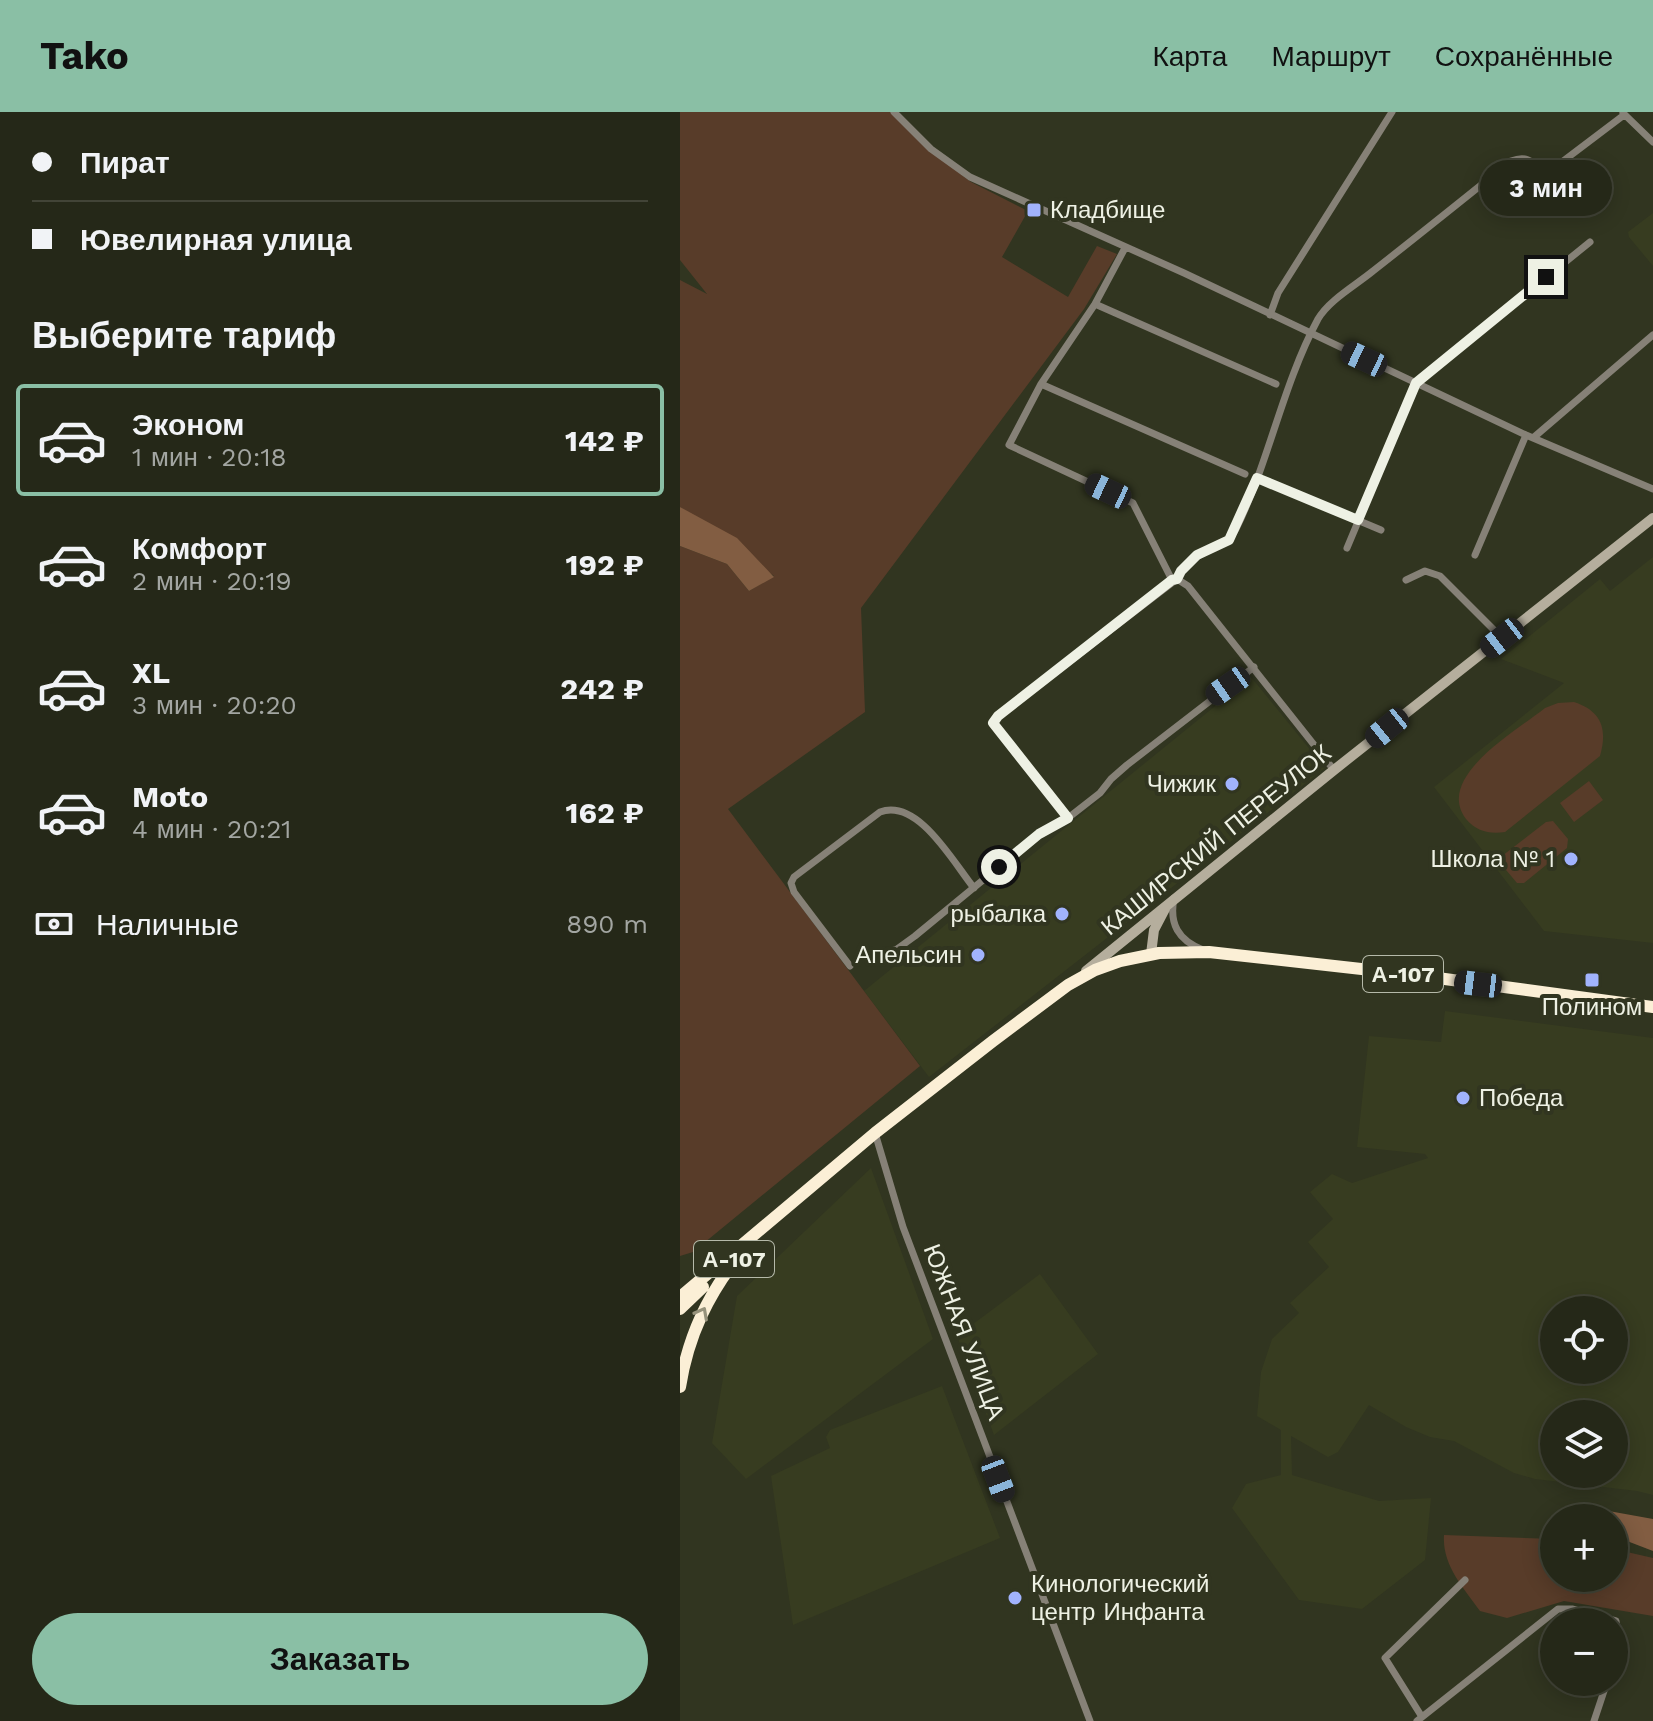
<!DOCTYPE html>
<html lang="ru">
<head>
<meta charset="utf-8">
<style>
	body { margin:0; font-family:"Work Sans",sans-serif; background:#313425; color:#f1f3f6; height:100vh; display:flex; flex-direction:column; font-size:30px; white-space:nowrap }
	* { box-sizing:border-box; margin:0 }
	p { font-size:26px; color:#a3a6a2 }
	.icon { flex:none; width:44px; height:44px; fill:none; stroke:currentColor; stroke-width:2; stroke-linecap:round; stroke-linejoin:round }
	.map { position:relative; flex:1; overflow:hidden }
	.sheet { display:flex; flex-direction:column; background:#252818; width:680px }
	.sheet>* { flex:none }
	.guide { display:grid; align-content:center; height:176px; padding:0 32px; background:#252818 }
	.controls { position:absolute; left:860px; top:1184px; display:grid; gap:16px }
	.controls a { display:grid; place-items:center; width:88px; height:88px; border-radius:50%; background:#252818; box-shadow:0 4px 20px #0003,0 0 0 2px #424437; font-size:40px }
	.end { position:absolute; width:36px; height:36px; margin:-18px; border:10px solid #eef1e4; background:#111; box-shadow:0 0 0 4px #111 }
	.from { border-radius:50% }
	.bubble { position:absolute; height:56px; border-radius:28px; background:#252818; box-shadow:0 4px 20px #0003,0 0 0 2px #424437; font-size:26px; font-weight:700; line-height:56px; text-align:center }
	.car { position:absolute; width:24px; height:48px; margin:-24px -12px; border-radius:10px; box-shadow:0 0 6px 2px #0007; background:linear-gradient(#222 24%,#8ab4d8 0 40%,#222 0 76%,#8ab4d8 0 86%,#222 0) }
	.guide b { display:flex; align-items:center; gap:28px; height:76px; font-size:30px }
	.guide b+b { border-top:2px solid #424437 }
	.guide i { width:20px; height:20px; background:#f1f3f6 }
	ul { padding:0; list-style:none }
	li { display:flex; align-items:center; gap:24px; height:112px; margin:0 16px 12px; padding:0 16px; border:4px solid transparent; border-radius:8px }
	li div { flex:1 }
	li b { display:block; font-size:30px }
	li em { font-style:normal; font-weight:700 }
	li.current { border-color:#8abfa5 }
	li>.icon { width:72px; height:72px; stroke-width:1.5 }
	h2 { padding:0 32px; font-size:36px; line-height:96px }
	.pay { display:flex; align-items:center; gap:20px; height:88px; padding:0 32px; font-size:30px }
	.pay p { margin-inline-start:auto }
	.button { display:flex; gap:16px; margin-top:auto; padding:16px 32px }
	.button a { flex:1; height:92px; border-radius:48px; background:#8abfa5; color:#111; font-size:32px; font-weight:700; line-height:92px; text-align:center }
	header { display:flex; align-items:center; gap:48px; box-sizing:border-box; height:112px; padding:0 40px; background:#8abfa5; color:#111 }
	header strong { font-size:38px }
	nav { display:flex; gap:44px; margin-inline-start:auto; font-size:28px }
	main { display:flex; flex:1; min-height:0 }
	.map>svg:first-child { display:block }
</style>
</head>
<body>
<header>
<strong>Tako</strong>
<nav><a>Карта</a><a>Маршрут</a><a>Сохранённые</a></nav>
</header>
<main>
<section class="sheet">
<div class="guide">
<b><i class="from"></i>Пират</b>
<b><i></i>Ювелирная улица</b>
</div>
<h2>Выберите тариф</h2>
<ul>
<li class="current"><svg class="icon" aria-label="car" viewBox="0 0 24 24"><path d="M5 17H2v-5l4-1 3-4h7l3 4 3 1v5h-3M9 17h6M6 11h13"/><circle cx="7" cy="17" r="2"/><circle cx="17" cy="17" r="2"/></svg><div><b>Эконом</b><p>1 мин · 20:18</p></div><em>142 ₽</em></li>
<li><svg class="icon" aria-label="car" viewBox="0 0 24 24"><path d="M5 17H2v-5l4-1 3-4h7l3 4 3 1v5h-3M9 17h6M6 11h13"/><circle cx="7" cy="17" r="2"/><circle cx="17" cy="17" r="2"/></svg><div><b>Комфорт</b><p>2 мин · 20:19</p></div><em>192 ₽</em></li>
<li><svg class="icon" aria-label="car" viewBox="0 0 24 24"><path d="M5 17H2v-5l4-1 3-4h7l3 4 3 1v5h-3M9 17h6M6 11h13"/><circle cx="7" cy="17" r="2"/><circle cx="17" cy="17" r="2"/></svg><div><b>XL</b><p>3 мин · 20:20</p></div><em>242 ₽</em></li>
<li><svg class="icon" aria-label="car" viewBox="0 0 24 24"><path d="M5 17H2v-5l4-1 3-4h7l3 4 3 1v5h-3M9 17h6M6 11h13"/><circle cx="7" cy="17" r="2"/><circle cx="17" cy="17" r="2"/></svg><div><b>Moto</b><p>4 мин · 20:21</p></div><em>162 ₽</em></li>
</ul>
<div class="pay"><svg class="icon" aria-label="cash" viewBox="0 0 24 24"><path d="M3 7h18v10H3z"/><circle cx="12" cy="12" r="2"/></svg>Наличные<p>890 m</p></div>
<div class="button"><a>Заказать</a></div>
</section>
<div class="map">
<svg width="973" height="1609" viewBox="0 0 973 1609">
	<rect width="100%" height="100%" fill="#313520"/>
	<path fill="#373c20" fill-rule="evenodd" d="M973,101V154L949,125L948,120Z
		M973,445V831L864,819L754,675L884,571L821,547L920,467L930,479Z
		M571,565L645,656L249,965L184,879Z
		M765,899L973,926V1383L957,1379L855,1367L834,1361L774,1329L750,1325L726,1315L689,1293L658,1340L648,1345L611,1324L612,1363L699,1389L751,1386L745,1448L682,1497L619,1488L552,1396L566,1372L601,1363V1318L577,1304L581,1260L592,1227L619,1201L610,1191L649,1155L628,1130L653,1107L630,1080L652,1062L672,1071L748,1046L745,1042L677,1035L689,924L761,930ZM874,1198H934V1258H874ZM874,1302H934V1362H874Z
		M191,1056L253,1227L66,1367L32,1331L57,1184Z
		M360,1162L418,1242L314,1323L277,1224Z
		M262,1274L320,1426L113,1513L91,1364L150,1336L146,1325L150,1318Z"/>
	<path fill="#583c29" d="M0,0H212L247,36L291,70L348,99L322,145L388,185L417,134L437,142L404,197L181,496L185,600L48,697L240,954L13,1140L0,1144V434L47,452L69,479L94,464L0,395V168L27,182L0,148Z
		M894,590C921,599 928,616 920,644L825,720C810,722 797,720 786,707C754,665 838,618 865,596L878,591Z
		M909,669L923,688L894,710L880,691Z
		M873,709L888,727L887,736L844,771H837L821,752L822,744L866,710Z
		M764,1423L874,1427V1466H934V1437L973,1446V1504L884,1489L827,1506L800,1499C783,1475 762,1453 764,1423Z"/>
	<path fill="#825d42" d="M0,395L57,426L94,465L69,479L47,452L0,434Z
		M912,1396L973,1407V1439L934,1424V1406H905Z"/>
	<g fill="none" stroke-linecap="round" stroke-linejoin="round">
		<path stroke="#868177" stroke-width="7" d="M214,0L251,37L290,65L504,161L846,323L973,377
			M943,1L973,30
			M445,136L415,192L361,272L329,333L453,391L492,468
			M415,192L596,272
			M590,203L598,181L712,0
			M361,272L565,362
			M853,326L973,223
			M577,366L701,418
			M667,436L736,271L910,130
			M795,443L846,323
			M497,467L508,474L654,658
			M726,468L745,459L760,464L822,526
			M388,706L313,611L318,604L497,467C513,435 544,440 556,417C589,350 602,274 638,207C649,188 676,173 693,159C739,123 785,86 831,49C852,41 853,56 870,59L944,3
			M494,786C489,812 498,828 523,838
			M190,846L217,837L235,824L359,722L388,706L420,681L431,667L447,653L574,555
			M170,854L114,780L111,771L114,765L200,700C238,686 273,750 294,776
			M195,1021L223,1115L410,1609
			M742,1605L705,1546L785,1468
			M737,1609L878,1497H892L936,1509L939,1530L934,1546
			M914,1609L927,1570"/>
		<path stroke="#b5ae9d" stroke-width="10" d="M471,842L474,818L485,797
			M406,859L654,658L973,406"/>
		<path stroke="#fbefd6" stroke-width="12" d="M0,1185L195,1021L313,929L388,873L415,858L440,849L479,841L529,840L735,863L973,895
			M0,1197L23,1175
			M0,1275C8,1224 28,1182 61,1141"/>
	</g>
	<defs><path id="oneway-chevron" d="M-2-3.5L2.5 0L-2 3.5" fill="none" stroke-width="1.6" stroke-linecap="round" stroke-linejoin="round" transform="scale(2)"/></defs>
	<use stroke="#96927b" href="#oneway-chevron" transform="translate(22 1201) rotate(-62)"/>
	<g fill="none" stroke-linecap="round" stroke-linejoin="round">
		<path stroke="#eef1e4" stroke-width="10" d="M319,755L359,722L388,706L313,611L318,604L492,468L497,467L501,459L517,443L549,428L577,366L678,408L736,271L866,165"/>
	</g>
	<g fill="#a1b3fd" stroke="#313520" stroke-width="3">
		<rect x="346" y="90" width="16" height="16" rx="4"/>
		<circle cx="552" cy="672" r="8"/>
		<circle cx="891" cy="747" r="8"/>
		<circle cx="382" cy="802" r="8"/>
		<circle cx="298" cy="843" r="8"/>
		<rect x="904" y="860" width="16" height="16" rx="4"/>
		<circle cx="783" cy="986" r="8"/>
		<circle cx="335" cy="1486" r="8"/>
	</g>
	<g text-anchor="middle" stroke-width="8" stroke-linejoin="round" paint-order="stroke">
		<g fill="#313520" stroke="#b5b9a9" stroke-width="2">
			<rect x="683" y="844" width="80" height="36" rx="6"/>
			<rect x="14" y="1129" width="80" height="36" rx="6"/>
		</g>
		<g font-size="22" font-weight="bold" fill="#eef1e4">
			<text x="723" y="870">А-107</text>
			<text x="54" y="1155">А-107</text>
		</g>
		<g font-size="24" fill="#eef1e4" stroke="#313520" text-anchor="end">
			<text x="370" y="106" text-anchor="start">Кладбище</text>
			<text x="536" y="680">Чижик</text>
			<text x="875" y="755">Школа № 1</text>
			<text x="366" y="810">рыбалка</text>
			<text x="282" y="851">Апельсин</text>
			<text x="912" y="903" text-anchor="middle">Полином</text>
			<text x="799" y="994" text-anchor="start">Победа</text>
			<text x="351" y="1480" text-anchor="start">Кинологический<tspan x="351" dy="28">центр Инфанта</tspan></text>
		</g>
		<g font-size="24" fill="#eef1e4" stroke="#313520">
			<text transform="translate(536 728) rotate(-39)" y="8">КАШИРСКИЙ ПЕРЕУЛОК</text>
			<text transform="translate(284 1220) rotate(69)" y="8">ЮЖНАЯ УЛИЦА</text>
		</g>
	</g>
</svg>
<div class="controls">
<a><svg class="icon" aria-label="locate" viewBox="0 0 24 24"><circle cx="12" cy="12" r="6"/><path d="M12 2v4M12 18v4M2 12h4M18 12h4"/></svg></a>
<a><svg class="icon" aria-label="layers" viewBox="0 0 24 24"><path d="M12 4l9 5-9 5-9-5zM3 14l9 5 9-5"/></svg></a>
<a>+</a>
<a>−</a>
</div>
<i class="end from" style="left:319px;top:755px"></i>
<i class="end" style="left:866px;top:165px"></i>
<div class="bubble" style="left:800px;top:48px;width:132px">3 мин</div>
<i class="car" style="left:684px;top:247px;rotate:295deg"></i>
<i class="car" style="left:428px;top:379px;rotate:295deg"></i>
<i class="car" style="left:822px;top:526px;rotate:232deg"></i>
<i class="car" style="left:548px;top:574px;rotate:235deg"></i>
<i class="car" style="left:707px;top:616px;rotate:231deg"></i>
<i class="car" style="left:798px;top:872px;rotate:277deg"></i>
<i class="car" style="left:318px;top:1367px;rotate:159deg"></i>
</div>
</main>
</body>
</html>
